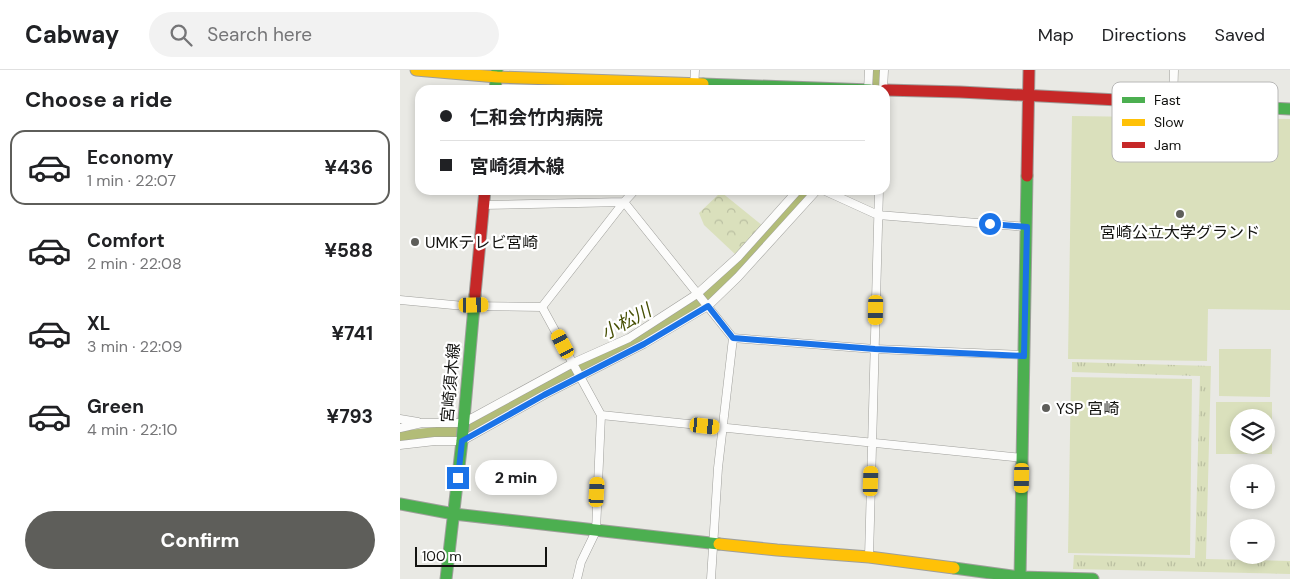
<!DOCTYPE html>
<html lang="en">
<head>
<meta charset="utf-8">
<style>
	body { margin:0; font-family:"DM Sans","Noto Sans JP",sans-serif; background:#f2f2f2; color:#202124; height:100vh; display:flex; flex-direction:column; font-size:19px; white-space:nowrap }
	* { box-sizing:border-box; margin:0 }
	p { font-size:16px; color:#757577 }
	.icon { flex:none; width:28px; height:28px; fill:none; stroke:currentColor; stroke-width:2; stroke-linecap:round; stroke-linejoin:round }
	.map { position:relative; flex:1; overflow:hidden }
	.sheet { display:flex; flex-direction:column; background:#fff; width:400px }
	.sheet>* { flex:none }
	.hud { position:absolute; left:15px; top:15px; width:475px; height:110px; border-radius:15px; box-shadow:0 2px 8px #0003; display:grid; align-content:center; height:110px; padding:0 25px; background:#fff }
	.fabs { position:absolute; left:830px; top:339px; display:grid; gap:10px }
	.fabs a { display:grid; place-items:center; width:45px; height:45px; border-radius:50%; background:#fff; box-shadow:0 2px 8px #0003; font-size:25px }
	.scale { position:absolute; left:15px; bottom:12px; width:132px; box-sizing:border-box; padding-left:5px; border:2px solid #131310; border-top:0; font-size:14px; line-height:18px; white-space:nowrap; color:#131310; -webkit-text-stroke:4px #fff; paint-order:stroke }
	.end { position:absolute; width:22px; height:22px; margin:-11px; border:6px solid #1a73e8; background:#fff; box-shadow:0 0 0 2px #fff }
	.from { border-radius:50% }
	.bubble { position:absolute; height:35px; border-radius:18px; background:#fff; box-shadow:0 2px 8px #0003; font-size:16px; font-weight:800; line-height:35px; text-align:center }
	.car { position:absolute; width:15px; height:30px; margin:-15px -8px; border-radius:6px; box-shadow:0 0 4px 1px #0007; background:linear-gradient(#f5c518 24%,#345 0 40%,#f5c518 0 76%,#345 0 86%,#f5c518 0) }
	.hud b { display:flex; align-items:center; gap:18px; height:48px; font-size:19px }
	.hud b+b { border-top:1px solid #e0e0e0 }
	.hud i { width:12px; height:12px; background:#202124 }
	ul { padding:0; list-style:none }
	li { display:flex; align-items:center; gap:15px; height:75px; margin:0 10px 8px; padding:0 15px; border:2px solid transparent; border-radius:15px }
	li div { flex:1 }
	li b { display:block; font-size:19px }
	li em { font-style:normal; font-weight:800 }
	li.on { border-color:#5e5e5a }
	li>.icon { width:45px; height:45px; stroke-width:1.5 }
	h2 { padding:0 25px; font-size:22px; line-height:60px }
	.button { display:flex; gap:10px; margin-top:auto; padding:10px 25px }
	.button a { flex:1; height:58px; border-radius:30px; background:#5e5e5a; color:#fff; font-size:20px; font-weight:800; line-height:58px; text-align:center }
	header { display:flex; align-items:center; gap:30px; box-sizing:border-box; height:70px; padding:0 25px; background:#fff; border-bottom:1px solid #e0e0e0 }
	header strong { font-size:24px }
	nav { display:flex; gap:28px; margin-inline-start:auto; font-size:18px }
	.search { width:350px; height:45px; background:#f2f2f2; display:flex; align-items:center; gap:12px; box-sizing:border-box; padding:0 18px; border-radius:28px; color:#757577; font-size:19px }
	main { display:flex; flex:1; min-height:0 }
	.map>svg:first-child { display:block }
</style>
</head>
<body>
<header>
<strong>Cabway</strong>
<div class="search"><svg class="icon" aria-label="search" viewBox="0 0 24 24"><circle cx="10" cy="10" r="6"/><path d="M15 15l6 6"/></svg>Search here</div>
<nav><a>Map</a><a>Directions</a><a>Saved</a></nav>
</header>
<main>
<section class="sheet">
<h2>Choose a ride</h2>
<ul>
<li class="on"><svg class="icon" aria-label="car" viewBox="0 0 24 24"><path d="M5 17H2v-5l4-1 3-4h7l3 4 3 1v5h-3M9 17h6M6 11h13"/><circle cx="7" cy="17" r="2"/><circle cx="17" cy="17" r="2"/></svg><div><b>Economy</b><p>1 min · 22:07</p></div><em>¥436</em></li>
<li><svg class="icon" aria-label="car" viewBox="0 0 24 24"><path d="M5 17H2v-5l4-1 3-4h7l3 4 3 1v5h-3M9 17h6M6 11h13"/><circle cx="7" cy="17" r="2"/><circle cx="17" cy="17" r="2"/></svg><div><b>Comfort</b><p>2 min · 22:08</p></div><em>¥588</em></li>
<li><svg class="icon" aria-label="car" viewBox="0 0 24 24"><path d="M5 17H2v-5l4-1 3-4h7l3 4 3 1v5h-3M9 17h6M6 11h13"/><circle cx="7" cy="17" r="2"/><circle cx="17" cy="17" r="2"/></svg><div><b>XL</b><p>3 min · 22:09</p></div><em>¥741</em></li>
<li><svg class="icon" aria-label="car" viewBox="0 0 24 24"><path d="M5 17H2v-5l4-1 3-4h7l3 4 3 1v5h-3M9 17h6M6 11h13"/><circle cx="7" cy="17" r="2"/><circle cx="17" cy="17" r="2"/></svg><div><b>Green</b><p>4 min · 22:10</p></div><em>¥793</em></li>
</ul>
<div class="button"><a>Confirm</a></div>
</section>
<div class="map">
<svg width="890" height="509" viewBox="0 0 890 509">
	<defs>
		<pattern id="grass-tufts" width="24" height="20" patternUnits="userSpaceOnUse" patternTransform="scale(1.25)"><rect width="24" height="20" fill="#dae0bc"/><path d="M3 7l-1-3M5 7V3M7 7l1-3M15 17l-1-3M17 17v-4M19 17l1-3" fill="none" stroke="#babfa1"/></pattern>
		<pattern id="forest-crowns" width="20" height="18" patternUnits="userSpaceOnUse" patternTransform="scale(1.25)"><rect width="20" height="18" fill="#dae0bc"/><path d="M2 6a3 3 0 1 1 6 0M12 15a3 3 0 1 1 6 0" fill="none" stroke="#babfa1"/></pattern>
	</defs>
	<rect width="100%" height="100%" fill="#e9e9e4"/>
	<path fill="url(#grass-tufts)" d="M672,292L811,296L806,489L890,491V504L673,499L674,485L795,488L800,306L672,302Z"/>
	<path fill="url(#forest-crowns)" d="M321,122L363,156L336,185L304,155L299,143Z"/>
	<path fill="#dae0bc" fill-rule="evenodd" d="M672,46L890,49V240L808,239L807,291L668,289Z
		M819,279H871L870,327L819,326Z
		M671,307L792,309L790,485L668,483Z
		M816,332H872V384H816ZM839,348H866V375H839Z"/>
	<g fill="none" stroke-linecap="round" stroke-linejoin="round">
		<path stroke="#b2bc78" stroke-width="16" d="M479,20L480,0
			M0,369L37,365L76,355L172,302L240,271L290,239L321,216L390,143L406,120"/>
		<g stroke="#9f9f9b" stroke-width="9">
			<path id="street" d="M294,20L295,0
				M468,20L469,0
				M483,20L484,0
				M773,33L774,0
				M423,120L478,145L627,157
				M224,132L333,268L318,398L311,509
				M83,135L224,132
				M0,230L64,236L142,237
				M142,237L201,345L196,461L181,492L177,509
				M142,237L224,132L235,120
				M333,268L475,279L624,285
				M201,345L622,388
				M0,349L18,352
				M0,358L22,353H63L173,293L229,268L297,224L338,187L398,120
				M0,375L35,371H62L144,325L244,274L308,236L338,207L417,120
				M469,487L479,120"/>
		</g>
		<g stroke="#9f9f9b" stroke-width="13">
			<path id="fast" d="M303,14L470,20
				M95,20L97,0
				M757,32L890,39
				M0,434L54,444L319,474
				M554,498L620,507L693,509
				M46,509L62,371L75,225
				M620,509L627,106"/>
		</g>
		<g stroke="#9f9f9b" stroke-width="13">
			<path id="slow" d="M16,0L97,7L303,14
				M319,474L377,480L469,487L554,498"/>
		</g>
		<g stroke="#9f9f9b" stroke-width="13">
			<path id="jam" d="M485,20L560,22L757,32
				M627,106L629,0
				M75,225L85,120"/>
		</g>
		<use href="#street" stroke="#fcfcfb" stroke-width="8"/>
		<use href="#fast" stroke="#4caf50" stroke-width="11"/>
		<use href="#slow" stroke="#ffc107" stroke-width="11"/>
		<use href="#jam" stroke="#c62828" stroke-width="11"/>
	</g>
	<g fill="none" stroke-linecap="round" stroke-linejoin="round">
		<path stroke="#1a73e8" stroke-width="6" d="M58,408L62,371L144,325L244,274L308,236L333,268L475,279L624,286L627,157L590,154"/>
	</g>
	<g fill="#5e5e5a" stroke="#fff" stroke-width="2">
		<circle cx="780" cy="144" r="5"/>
		<circle cx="15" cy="172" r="5"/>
		<circle cx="646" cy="338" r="5"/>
	</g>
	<g text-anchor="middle" stroke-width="4.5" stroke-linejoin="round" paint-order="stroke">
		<g font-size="16" fill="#131310" stroke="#fff" text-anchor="start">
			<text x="780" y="168" text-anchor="middle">宮崎公立大学グランド</text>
			<text x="25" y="178">UMKテレビ宮崎</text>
			<text x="656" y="344">YSP 宮崎</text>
		</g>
		<g font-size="16" fill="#131310" stroke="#fff">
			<text transform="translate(50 313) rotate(-85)" y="6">宮崎須木線</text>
		</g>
		<g font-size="18" font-style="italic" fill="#475005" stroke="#fff">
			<text transform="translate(226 252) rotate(-29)" y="6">小松川</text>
		</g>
	</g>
	<rect x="712" y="12" width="166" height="80" rx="8" fill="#fff" stroke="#b8b8b7" stroke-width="1"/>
	<rect x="722" y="27" width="23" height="6" fill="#4caf50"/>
	<rect x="722" y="49" width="23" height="7" fill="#ffc107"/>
	<rect x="722" y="72" width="23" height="6" fill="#c62828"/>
	<g font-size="14" fill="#131310">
		<text x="754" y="35">Fast</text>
		<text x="754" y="57">Slow</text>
		<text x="754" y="80">Jam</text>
	</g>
</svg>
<div class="fabs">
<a><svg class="icon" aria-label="layers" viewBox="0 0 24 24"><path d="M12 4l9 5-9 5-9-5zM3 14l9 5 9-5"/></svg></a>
<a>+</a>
<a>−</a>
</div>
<div class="scale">100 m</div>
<i class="end from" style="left:590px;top:154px"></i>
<i class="end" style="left:58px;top:408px"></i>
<div class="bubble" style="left:75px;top:390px;width:82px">2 min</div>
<i class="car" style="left:74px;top:235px;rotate:89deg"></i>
<i class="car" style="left:476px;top:240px;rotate:181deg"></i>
<i class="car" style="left:163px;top:274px;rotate:332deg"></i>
<i class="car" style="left:305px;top:356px;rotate:96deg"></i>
<i class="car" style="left:622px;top:408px;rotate:181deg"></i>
<i class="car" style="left:471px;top:411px;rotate:2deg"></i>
<i class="car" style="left:197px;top:422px;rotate:3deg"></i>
<div class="hud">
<b><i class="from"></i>仁和会竹内病院</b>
<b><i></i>宮崎須木線</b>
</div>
</div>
</main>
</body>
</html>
